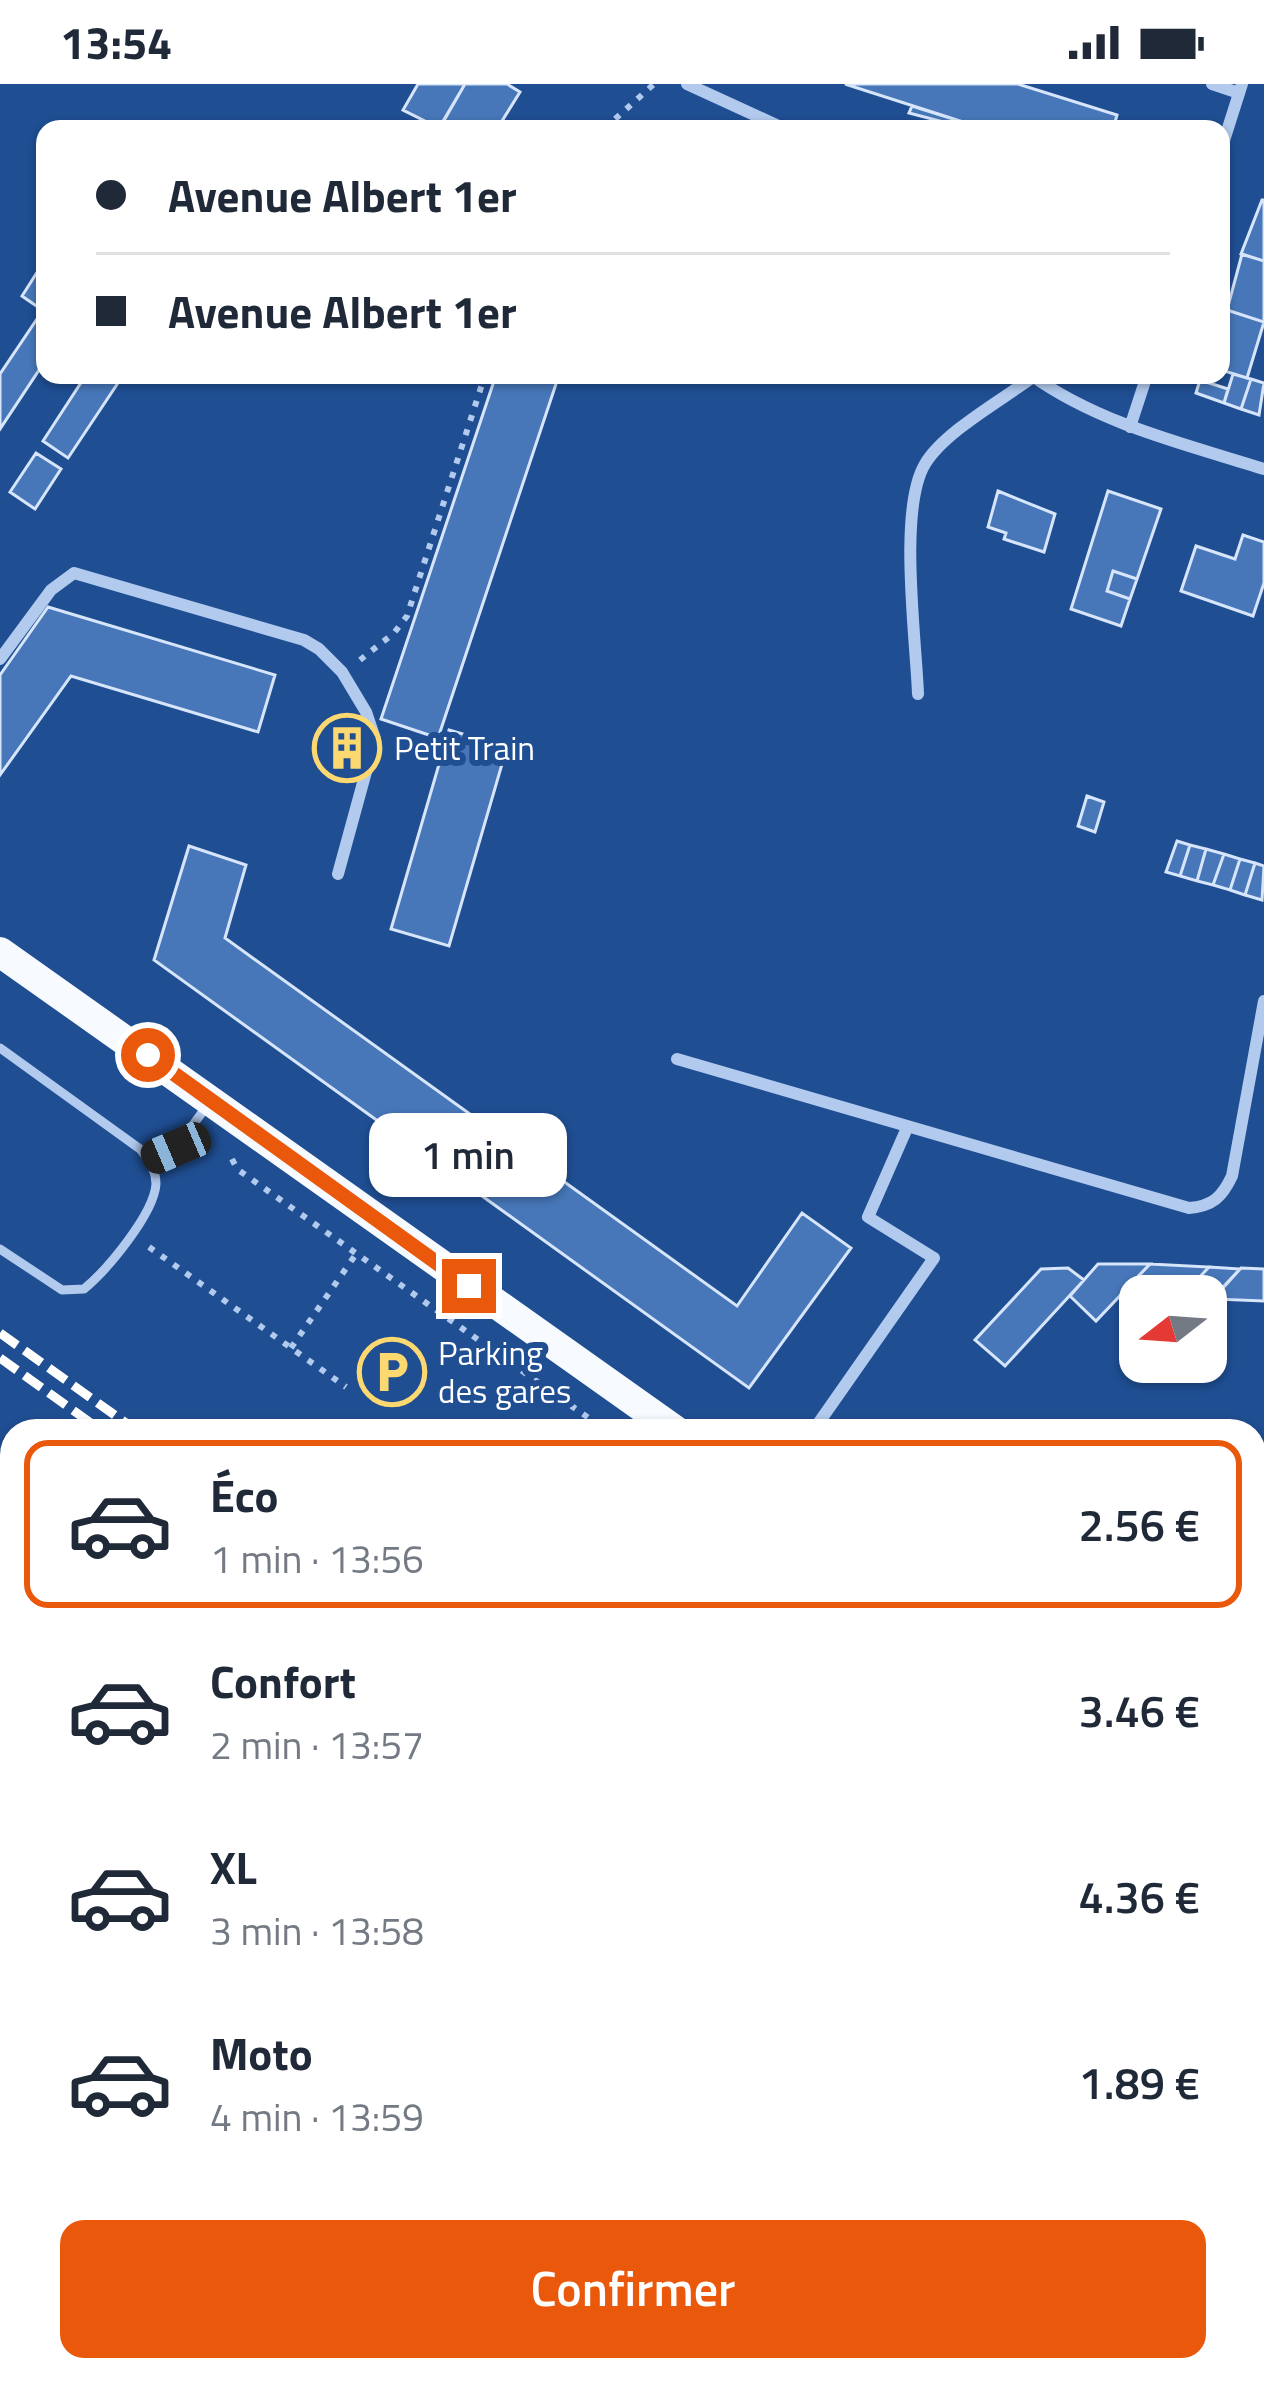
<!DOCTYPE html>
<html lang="fr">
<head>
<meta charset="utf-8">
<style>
	body { margin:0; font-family:"Titillium Web",sans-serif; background:#f6f6f7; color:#1f2937; height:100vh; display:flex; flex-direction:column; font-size:45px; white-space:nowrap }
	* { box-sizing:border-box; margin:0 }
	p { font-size:39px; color:#747a83 }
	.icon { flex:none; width:66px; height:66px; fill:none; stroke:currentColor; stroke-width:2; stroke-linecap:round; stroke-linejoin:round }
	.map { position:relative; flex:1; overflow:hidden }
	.side { position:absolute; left:0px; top:1335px; width:1266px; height:963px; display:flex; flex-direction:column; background:#fff; border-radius:36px 36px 0 0; box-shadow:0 3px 9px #0004 }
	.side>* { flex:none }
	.top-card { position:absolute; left:36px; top:36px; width:1194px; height:264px; border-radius:24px; box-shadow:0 3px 9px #0004; display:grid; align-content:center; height:264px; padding:0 60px; background:#fff }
	.needle { width:78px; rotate:253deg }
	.fabs { position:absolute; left:1119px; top:1191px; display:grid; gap:24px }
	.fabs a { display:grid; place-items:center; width:108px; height:108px; border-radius:24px; background:#fff; box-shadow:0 3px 9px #0004; font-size:60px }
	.end { position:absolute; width:54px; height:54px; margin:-27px; border:15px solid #ea580c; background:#fff; box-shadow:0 0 0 6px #fff }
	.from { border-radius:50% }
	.bubble { position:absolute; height:84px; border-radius:24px; background:#fff; box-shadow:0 3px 9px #0004; font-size:39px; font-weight:600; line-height:84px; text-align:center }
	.car { position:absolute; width:36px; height:72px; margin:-36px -18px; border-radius:15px; box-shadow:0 0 9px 3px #0007; background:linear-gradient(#222 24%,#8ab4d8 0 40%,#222 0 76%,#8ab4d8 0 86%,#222 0) }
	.top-card b { display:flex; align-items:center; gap:42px; height:114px; font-size:45px }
	.top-card b+b { border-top:3px solid #e0e1e3 }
	.top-card i { width:30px; height:30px; background:#1f2937 }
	ul { padding:21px 0 0; list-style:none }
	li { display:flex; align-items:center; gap:36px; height:168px; margin:0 24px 18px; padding:0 36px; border:6px solid transparent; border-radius:24px }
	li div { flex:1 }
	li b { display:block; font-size:45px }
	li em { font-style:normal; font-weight:600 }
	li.active { border-color:#ea580c }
	li>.icon { width:108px; height:108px; stroke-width:1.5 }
	.action { display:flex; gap:24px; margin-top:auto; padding:24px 60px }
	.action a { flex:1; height:138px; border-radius:24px; background:#ea580c; color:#fff; font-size:48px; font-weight:600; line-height:138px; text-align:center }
	.status { display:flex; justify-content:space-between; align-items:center; height:84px; padding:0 60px; background:#fff; direction:ltr }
	.status svg { height:33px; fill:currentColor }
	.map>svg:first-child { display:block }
</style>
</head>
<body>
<div class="status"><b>13:54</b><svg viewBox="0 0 49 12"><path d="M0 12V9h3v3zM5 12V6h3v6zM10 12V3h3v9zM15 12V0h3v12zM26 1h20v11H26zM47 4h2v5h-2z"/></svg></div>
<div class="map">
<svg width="1264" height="2297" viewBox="0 0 1264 2297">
	<rect width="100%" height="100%" fill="#1f4e92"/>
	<path fill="#4777b9" stroke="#d6e5fa" stroke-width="3" d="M418,0H465L439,44L403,26Z
		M465,0H507L520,8L497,45H461L455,41L452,45H439Z
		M845,0H1018L1117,31L1113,45H985Z
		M912,22L972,41L970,45L909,29Z
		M1262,116H1264V177L1241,170Z
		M1242,170L1264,177V238L1227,226Z
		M45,176V228L22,212Z
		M1227,226L1264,238L1247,294L1221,286V244Z
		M37,235L45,240V277L0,345V290Z
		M1233,290L1251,295L1241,325L1224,319Z
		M86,291H113L120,296L68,374L43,357Z
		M496,291H559L438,654L381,635Z
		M1251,295L1264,299L1259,331L1241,325Z
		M1200,296L1228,305L1224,319L1196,309Z
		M36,369L61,385L35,425L10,408Z
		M998,407L1055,430L1044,468L1004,455L1006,449L988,443Z
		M1108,407L1161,425L1137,495L1113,487L1107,507L1130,515L1121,542L1071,525Z
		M1243,451L1264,458V499L1253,532L1181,507L1196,462L1235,475Z
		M1113,487L1137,495L1130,515L1107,507Z
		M48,523L275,591L258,648L71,592L0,691V591Z
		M449,646L507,663L449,862L391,845Z
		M1087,712L1104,718L1095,748L1078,742Z
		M1177,757L1190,761L1180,792L1166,788Z
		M1190,761L1206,765L1197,797L1180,792Z
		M189,762L246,781L225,854L737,1222L802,1129L851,1164L749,1304L154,876Z
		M1206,765L1224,770L1213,801L1197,797Z
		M1224,770L1240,775L1230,806L1213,801Z
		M1240,775L1255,779L1245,811L1230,806Z
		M1255,779L1264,782L1262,816L1245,811Z
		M1098,1180H1150L1096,1237L1070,1212Z
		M1150,1180L1209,1183L1182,1212H1140V1225L1122,1209Z
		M1209,1183L1240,1185L1211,1216L1206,1212H1182Z
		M1068,1184L1084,1196L1005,1282L975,1256L1041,1185Z
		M1241,1184L1264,1185V1217L1213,1215Z
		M1259,1566L1264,1571V1603L1254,1614V1572Z
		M1264,1655V1711L1254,1722V1666Z"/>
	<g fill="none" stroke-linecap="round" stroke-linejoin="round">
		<path stroke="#b1caee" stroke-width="6" stroke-dasharray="6 9" stroke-linecap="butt" d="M604,45L654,0
			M360,576L394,549L407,532L485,291
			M232,1075L237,1085L607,1347
			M149,1163L346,1303
			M291,1264L356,1170
			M1254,1857L1264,1867"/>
		<path stroke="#b1caee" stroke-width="9" d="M0,964L140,1065C149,1075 156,1086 156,1100C154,1130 107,1186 84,1205L62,1206L0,1165
			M149,1075L176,1064L209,1019"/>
		<path stroke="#b1caee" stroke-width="12" d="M687,0L785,45
			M1212,0L1239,9
			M1221,66L1242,0
			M1031,291C1099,340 1185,360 1264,385
			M1130,343L1147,291
			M0,575L51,506L74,489L304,556L319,565L342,588L366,628L375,655L338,790
			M918,610C916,555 898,425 925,380C944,348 1002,316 1033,293
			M677,975L1189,1124C1213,1122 1222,1113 1232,1092L1264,917
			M813,1347L934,1174L868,1133L907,1044"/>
		<path stroke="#f7faff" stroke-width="30" d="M0,868L676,1347
			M1254,1799L1264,1808"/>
		<path stroke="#fff" stroke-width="9" stroke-dasharray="21 9" stroke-linecap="butt" d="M0,1249L137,1347
			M0,1274L102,1347
			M1254,2180L1264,2188
			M1254,2210L1264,2218"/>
	</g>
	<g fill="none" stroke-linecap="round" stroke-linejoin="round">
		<path stroke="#ea580c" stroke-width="15" d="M148,971L469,1202"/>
	</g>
	<defs>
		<g id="building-ring" transform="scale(3.45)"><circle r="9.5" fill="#1f4e92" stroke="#fcd871" stroke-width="1.5"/><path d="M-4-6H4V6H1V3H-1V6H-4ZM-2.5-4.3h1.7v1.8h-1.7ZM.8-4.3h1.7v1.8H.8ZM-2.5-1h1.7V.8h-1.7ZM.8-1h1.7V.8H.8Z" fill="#fcd871"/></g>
		<g id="parking-ring" transform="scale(3.45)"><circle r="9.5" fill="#1f4e92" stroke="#fcd871" stroke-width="1.5"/><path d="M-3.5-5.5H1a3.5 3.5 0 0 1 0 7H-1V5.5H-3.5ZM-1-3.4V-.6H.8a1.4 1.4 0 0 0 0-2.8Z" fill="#fcd871"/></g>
	</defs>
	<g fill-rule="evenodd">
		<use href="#building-ring" x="347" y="664"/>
		<use href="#parking-ring" x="392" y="1288"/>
	</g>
	<g text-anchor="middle" stroke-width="12" stroke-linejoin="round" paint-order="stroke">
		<g font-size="33" fill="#fff" stroke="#1f4e92" text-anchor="start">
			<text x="394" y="676">Petit Train</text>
			<text x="438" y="1281">Parking<tspan x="438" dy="38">des gares</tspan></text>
		</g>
	</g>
</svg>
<div class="fabs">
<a><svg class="needle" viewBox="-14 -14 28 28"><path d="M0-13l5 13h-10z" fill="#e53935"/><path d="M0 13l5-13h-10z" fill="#747a83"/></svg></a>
</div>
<i class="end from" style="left:148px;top:971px"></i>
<i class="end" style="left:469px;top:1202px"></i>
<div class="bubble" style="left:369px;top:1029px;width:198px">1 min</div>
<i class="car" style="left:176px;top:1064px;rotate:247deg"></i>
<div class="top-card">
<b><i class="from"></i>Avenue Albert 1er</b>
<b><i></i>Avenue Albert 1er</b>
</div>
<section class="side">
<ul>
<li class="active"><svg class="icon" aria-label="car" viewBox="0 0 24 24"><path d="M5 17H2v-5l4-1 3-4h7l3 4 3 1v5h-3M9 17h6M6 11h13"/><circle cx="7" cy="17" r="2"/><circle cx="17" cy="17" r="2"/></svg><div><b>Éco</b><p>1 min · 13:56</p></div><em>2.56 €</em></li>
<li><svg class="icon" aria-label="car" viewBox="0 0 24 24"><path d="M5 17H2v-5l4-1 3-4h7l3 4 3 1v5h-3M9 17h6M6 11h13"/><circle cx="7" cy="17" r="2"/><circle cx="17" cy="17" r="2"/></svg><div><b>Confort</b><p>2 min · 13:57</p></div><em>3.46 €</em></li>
<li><svg class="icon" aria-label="car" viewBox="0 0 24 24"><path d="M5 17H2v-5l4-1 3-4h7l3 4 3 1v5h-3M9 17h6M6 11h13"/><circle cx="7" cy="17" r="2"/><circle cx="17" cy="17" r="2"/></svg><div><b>XL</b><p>3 min · 13:58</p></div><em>4.36 €</em></li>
<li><svg class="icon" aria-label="car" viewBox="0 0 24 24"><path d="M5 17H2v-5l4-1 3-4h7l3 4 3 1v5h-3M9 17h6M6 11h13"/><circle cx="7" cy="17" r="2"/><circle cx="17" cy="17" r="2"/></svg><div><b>Moto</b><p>4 min · 13:59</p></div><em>1.89 €</em></li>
</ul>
<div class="action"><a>Confirmer</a></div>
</section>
</div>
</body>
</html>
